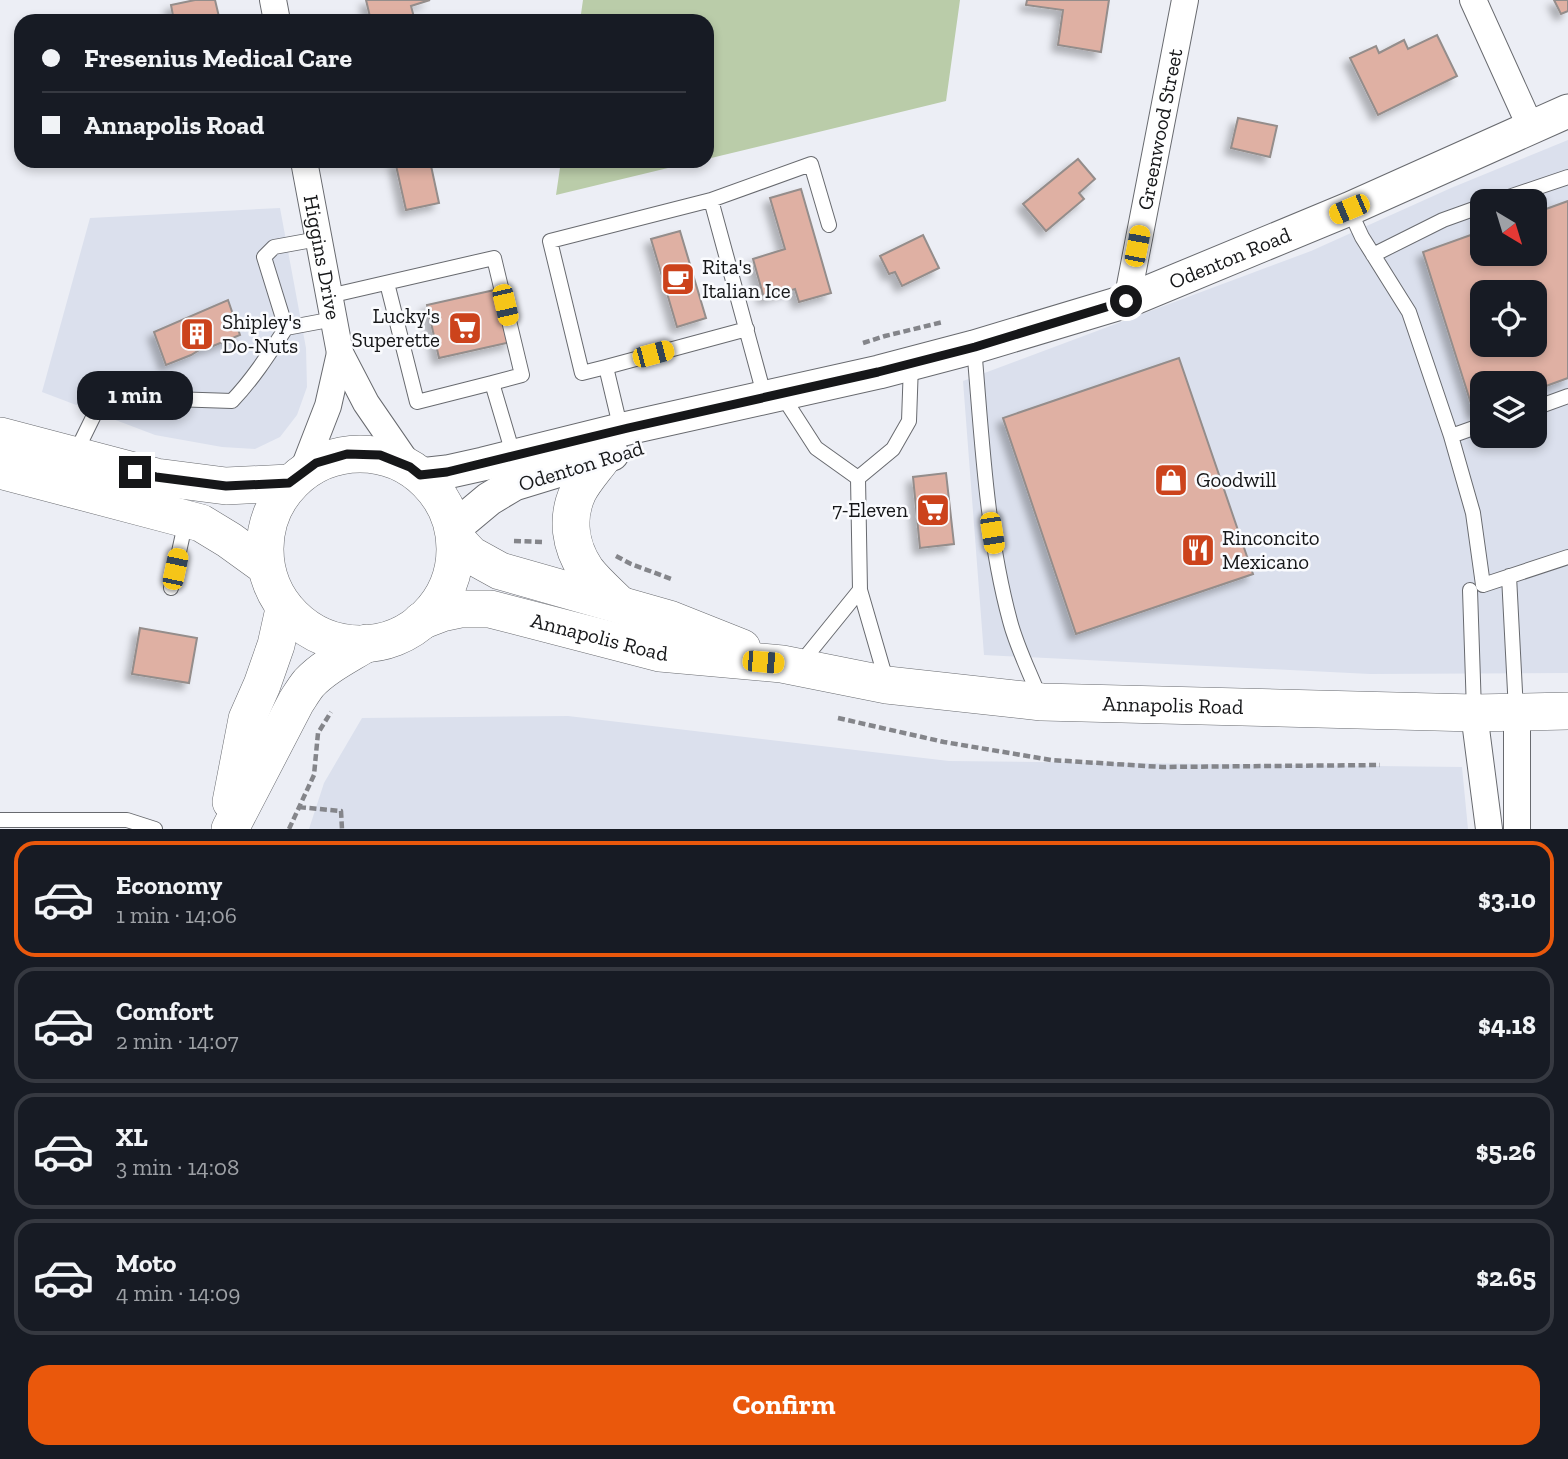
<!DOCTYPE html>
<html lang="en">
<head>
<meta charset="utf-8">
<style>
	body { margin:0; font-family:"Zilla Slab",serif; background:#242831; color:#f1f3f6; height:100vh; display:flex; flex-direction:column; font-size:26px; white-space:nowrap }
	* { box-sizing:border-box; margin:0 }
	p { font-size:23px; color:#9ea1a6 }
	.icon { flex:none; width:38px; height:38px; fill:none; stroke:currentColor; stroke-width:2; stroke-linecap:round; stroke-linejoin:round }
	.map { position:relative; height:829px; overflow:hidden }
	.panel { display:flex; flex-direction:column; background:#171b24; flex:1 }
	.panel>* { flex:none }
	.guide { position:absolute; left:14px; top:14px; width:700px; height:154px; border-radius:21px; box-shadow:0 4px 10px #0003; display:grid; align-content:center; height:154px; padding:0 28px; background:#171b24 }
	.needle { width:46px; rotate:142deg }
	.fabs { position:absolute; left:1470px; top:189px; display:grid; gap:14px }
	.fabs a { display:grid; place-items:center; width:77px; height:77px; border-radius:14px; background:#171b24; box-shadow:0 4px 10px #0003; font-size:35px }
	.end { position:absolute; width:32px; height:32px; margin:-16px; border:9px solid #161719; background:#fff; box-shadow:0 0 0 4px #fff }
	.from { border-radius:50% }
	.bubble { position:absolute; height:49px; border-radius:21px; background:#171b24; box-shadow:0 4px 10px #0003; font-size:23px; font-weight:800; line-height:49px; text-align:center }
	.car { position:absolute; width:21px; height:42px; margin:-21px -10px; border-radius:9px; box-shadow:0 0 5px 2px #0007; background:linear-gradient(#f5c518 24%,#345 0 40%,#f5c518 0 76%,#345 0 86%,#f5c518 0) }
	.guide b { display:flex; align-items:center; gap:24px; height:66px; font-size:26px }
	.guide b+b { border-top:2px solid #363941 }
	.guide i { width:18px; height:18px; background:#f1f3f6 }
	ul { padding:12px 0 0; list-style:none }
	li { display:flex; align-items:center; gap:21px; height:116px; margin:0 14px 10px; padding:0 14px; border:4px solid #363941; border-radius:21px }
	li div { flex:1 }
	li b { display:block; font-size:26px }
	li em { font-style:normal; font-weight:800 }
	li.active { border-color:#ea580c }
	li>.icon { width:63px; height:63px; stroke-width:1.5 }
	.cta { display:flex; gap:14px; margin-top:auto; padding:14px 28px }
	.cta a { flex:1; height:80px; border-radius:21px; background:#ea580c; color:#fff; font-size:28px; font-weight:800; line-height:80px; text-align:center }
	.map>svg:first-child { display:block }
</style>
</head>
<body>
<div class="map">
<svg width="1568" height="829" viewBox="0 0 1568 829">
	<defs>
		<filter id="shadow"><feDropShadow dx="-6" dy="6" stdDeviation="3.5" flood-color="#0004"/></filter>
	</defs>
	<rect width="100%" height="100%" fill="#eceef5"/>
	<path fill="#dbe0ed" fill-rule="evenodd" d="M1568,140V673L1370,674L984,655L963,381L1311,251L1451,188ZM1482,201H1535V254H1482ZM1482,292H1535V345H1482ZM1482,383H1535V436H1482Z
		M280,208L306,348L307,387L297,415L280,437L255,449L222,447L155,435L42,392L90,218Z
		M568,716L949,761L1462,767L1468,829H309L324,783L362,718Z"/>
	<path fill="#bacca9" d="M583,0H960L946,101L707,159V21H580Z
		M561,161H697L556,195Z"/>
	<path fill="#dfb0a3" stroke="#948d8b" stroke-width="2" fill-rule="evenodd" filter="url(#shadow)" d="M195,0H215L220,21H174L171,5Z
		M366,0H430L411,6L415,21H371Z
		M1027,0H1109L1101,52L1058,45L1063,10L1026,5Z
		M1554,0H1568V11L1561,14Z
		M1437,35L1457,76L1378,115L1350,58L1376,46L1379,53L1404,40L1408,49Z
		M1238,118L1277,126L1270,157L1231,148Z
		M1078,159L1095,179L1079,193L1084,199L1046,231L1023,204Z
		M395,161H430L439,203L406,210Z
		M801,189L831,293L799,302L795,289L764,298L753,259L785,249L770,198Z
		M1568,201V378L1535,390V383H1482V410L1474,413L1423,252L1482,231V254H1535V213ZM1482,292H1535V345H1482Z
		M680,231L706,318L677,327L651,239Z
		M923,235L939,268L902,286L895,272L889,274L880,256Z
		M499,289L511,342L439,358L427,305Z
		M228,300L240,335L213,346L201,349L191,355L166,365L154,332Z
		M1179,358L1253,574L1076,634L1003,418Z
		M946,473L954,544L920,548L913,477Z
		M140,628L197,638L189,683L132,674Z"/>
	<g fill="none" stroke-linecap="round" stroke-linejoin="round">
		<g stroke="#686a6f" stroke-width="16">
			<path id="service" d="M711,200L811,164L829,225
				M1497,201L1568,177
				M1349,209L1362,237L1409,312L1451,436
				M318,239L274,247L264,257L286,328L334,319
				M1373,255L1443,220L1482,206
				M387,283L417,402L492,383
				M329,296L494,258L522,375L492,383L514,457
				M974,347C982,438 986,532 1010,621C1017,648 1031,675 1041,701
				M606,367L747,329
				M787,403L816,448L858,478L893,449L909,421L911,364
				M1535,408L1568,396
				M1482,425L1451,436L1473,513L1483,585L1568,557
				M621,430L606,367L582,373L550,241L711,200L765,398
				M75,454L101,401L112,397L232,401C253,379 269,354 286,328
				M858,478L860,590
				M1509,576L1516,711
				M171,588L186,520
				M1470,590L1474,711
				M800,664L860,590L887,683
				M0,820H127L155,829"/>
		</g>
		<g stroke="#686a6f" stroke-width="28">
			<g id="minor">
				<path d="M273,0L277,21"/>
				<path d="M1473,0L1531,128"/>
				<path id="s1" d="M304,161L340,353L366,403L410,467"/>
				<path id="s2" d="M1127,301L1185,0"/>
				<path d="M302,473L328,406L340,353"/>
				<path d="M1517,712V829"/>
				<path d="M1474,713L1489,829"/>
			</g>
		</g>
		<g stroke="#686a6f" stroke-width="35">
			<g id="tertiary">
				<path id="s3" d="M420,475L447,472L483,464L628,428L879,372L974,347L1127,301L1349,209L1568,111"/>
				<path d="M453,529L489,499L514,484L612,454"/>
			</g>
		</g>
		<g stroke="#686a6f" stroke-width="38">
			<g id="secondary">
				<path d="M0,436L156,477L226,486L289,483"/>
				<circle cx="360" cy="549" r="95"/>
				<path d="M603,457C595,468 584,480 578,492C566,518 570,546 586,570C595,582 609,594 620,605"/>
				<path d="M0,470L201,523L229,540L265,566"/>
				<path d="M455,538L471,555L500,571L669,619L742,648"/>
				<path id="s4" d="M421,621L442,613L461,609H490L660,653L782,664L887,685L1042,702L1474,713L1568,711"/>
				<path d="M231,802L247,719L262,685L276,645L284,609"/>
				<path d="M230,829L296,702C300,696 304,689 309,683C325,666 348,655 367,643"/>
			</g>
		</g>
		<path stroke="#84858a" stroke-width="4.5" stroke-dasharray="7 3.5" stroke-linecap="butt" d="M863,343L885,336L943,322
			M514,541L544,542
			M616,556L631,564L674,580
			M838,718L944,742L1051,760L1162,767L1380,765
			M299,807L341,811L342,829
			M289,829L314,775L318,733L331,712"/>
		<use href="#service" stroke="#fff" stroke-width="14"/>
		<use href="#minor" stroke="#fff" stroke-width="26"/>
		<use href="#tertiary" stroke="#fff" stroke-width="33"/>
		<use href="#secondary" stroke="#fff" stroke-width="37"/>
	</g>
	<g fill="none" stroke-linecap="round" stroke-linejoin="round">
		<path stroke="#161719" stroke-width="9" d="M135,472L156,477L226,486L289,483L316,463L347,454L380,455L410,467L420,475L447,472L628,428L878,372L975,347L1126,301"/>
	</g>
	<defs>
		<g id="cafe-square" transform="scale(1.75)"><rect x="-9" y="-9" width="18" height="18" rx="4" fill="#cc431c" stroke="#fafbfe"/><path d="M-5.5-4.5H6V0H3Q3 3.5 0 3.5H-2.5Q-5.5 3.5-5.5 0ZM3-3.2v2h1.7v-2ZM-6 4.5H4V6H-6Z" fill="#fff"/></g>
		<g id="supermarket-square" transform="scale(1.75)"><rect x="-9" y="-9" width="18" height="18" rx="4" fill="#cc431c" stroke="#fafbfe"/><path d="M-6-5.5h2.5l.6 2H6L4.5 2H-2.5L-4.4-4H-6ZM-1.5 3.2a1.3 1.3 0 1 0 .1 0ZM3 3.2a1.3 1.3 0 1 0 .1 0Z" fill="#fff"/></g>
		<g id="building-square" transform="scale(1.75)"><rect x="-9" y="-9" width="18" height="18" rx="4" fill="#cc431c" stroke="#fafbfe"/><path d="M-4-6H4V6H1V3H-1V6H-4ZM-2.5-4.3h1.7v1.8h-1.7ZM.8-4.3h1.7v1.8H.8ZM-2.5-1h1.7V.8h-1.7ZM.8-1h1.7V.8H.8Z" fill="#fff"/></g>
		<g id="shop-square" transform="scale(1.75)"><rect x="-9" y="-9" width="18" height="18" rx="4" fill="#cc431c" stroke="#fafbfe"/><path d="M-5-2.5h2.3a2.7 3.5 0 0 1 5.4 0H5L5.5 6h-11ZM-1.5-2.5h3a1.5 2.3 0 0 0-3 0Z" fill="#fff"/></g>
		<g id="restaurant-square" transform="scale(1.75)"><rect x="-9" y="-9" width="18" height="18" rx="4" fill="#cc431c" stroke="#fafbfe"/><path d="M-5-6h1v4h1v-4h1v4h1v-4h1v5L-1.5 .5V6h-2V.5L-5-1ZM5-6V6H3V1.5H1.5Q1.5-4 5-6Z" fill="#fff"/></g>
	</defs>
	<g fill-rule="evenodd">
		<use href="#cafe-square" x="678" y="279"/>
		<use href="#supermarket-square" x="465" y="328"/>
		<use href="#building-square" x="197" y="334"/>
		<use href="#shop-square" x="1171" y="480"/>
		<use href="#supermarket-square" x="933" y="510"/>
		<use href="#restaurant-square" x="1198" y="550"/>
	</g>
	<g text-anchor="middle" stroke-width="5" stroke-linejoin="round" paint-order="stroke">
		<g font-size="21" fill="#161719" stroke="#fafbfe">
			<text dy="7" stroke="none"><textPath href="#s2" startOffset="175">Greenwood Street</textPath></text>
			<text dy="7" stroke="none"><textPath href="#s1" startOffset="98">Higgins Drive</textPath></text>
			<text dy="7" stroke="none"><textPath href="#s3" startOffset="840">Odenton Road</textPath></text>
			<text transform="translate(581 466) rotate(-17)" y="7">Odenton Road</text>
			<text dy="7" stroke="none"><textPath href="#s4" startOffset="184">Annapolis Road</textPath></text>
			<text dy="7" stroke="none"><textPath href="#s4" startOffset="763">Annapolis Road</textPath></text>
		</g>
		<g font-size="21" fill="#161719" stroke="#fafbfe" text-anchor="start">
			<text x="702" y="274">Rita's<tspan x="702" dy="24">Italian Ice</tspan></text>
			<text x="440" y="323" text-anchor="end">Lucky's<tspan x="440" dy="24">Superette</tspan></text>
			<text x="222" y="329">Shipley's<tspan x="222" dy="24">Do-Nuts</tspan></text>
			<text x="1196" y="487">Goodwill</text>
			<text x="908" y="517" text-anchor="end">7-Eleven</text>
			<text x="1222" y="545">Rinconcito<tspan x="1222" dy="24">Mexicano</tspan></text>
		</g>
	</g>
</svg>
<div class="fabs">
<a><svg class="needle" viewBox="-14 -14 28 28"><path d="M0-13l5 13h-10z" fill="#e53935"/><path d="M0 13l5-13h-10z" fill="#9ea1a6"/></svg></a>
<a><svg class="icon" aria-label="locate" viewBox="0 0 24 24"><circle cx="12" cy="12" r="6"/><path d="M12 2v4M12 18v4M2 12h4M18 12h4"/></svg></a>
<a><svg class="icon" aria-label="layers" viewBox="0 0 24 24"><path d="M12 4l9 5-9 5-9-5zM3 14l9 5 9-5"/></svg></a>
</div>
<i class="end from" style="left:1126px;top:301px"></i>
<i class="end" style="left:135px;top:472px"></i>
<div class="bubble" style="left:77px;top:371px;width:116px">1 min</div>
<i class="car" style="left:1349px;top:209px;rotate:247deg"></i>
<i class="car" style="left:1137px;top:246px;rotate:11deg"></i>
<i class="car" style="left:505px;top:305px;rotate:167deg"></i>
<i class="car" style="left:653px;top:354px;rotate:75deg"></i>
<i class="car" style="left:992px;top:533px;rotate:171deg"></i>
<i class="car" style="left:175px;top:569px;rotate:12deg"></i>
<i class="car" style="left:763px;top:662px;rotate:95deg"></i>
<div class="guide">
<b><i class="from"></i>Fresenius Medical Care</b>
<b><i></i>Annapolis Road</b>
</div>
</div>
<section class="panel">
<ul>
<li class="active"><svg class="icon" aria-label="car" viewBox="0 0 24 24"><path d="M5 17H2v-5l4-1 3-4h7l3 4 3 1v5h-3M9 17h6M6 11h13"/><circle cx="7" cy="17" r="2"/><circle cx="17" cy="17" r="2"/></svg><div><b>Economy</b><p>1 min · 14:06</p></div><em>$3.10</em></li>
<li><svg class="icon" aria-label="car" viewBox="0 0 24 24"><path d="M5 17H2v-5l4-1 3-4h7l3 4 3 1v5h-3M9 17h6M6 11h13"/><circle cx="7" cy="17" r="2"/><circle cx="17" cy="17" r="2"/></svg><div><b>Comfort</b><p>2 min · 14:07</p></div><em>$4.18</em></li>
<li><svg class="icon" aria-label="car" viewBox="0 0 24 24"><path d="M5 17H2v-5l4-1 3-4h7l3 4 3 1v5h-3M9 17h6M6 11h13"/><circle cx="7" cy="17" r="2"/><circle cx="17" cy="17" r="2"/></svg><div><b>XL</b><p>3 min · 14:08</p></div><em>$5.26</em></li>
<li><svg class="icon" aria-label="car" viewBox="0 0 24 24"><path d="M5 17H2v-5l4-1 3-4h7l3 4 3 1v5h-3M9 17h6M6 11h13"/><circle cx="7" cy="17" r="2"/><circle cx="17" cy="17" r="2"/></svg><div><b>Moto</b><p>4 min · 14:09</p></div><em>$2.65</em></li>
</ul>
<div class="cta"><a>Confirm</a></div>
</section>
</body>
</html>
